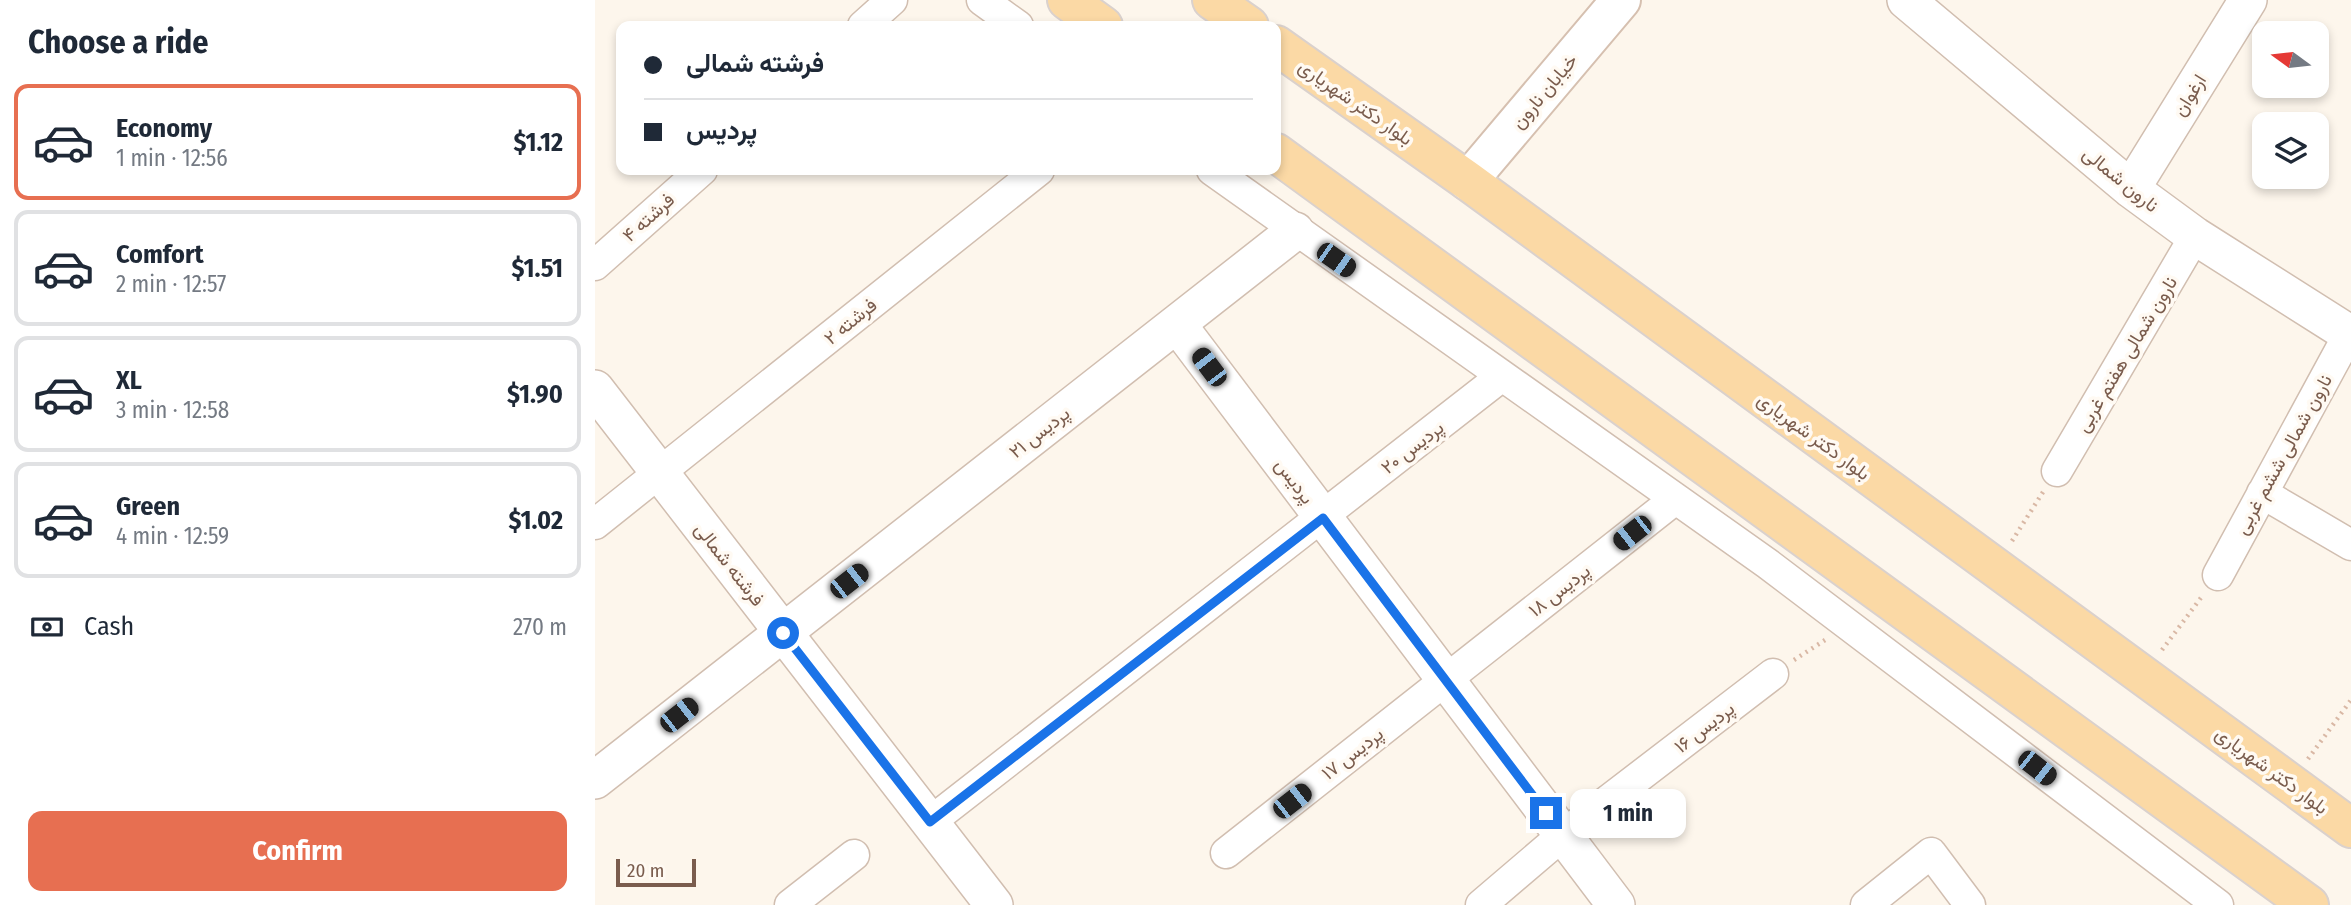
<!DOCTYPE html>
<html lang="en">
<head>
<meta charset="utf-8">
<style>
	body { margin:0; font-family:"Fira Sans Condensed",Vazirmatn,sans-serif; background:#f6f6f7; color:#1f2937; height:100vh; display:flex; flex-direction:column; font-size:26px; white-space:nowrap }
	* { box-sizing:border-box; margin:0 }
	p { font-size:23px; color:#747a83 }
	.icon { flex:none; width:38px; height:38px; fill:none; stroke:currentColor; stroke-width:2; stroke-linecap:round; stroke-linejoin:round }
	.map { position:relative; flex:1; overflow:hidden }
	.side { display:flex; flex-direction:column; background:#fff; width:595px }
	.side>* { flex:none }
	.guide { position:absolute; left:21px; top:21px; width:665px; height:154px; border-radius:14px; box-shadow:0 4px 10px #0003; display:grid; align-content:center; height:154px; padding:0 28px; background:#fff }
	.needle { width:46px; rotate:285deg }
	.controls { position:absolute; left:1657px; top:21px; display:grid; gap:14px }
	.controls a { display:grid; place-items:center; width:77px; height:77px; border-radius:14px; background:#fff; box-shadow:0 4px 10px #0003; font-size:35px }
	.scale { position:absolute; left:21px; bottom:18px; width:80px; box-sizing:border-box; padding-left:7px; border:4px solid #7a5c4d; border-top:0; font-size:19px; line-height:24px; white-space:nowrap; color:#7a5c4d; -webkit-text-stroke:5px #fffaf3; paint-order:stroke }
	.end { position:absolute; width:32px; height:32px; margin:-16px; border:9px solid #1a73e8; background:#fff; box-shadow:0 0 0 4px #fff }
	.from { border-radius:50% }
	.bubble { position:absolute; height:49px; border-radius:14px; background:#fff; box-shadow:0 4px 10px #0003; font-size:23px; font-weight:700; line-height:49px; text-align:center }
	.car { position:absolute; width:21px; height:42px; margin:-21px -10px; border-radius:9px; box-shadow:0 0 5px 2px #0007; background:linear-gradient(#222 24%,#8ab4d8 0 40%,#222 0 76%,#8ab4d8 0 86%,#222 0) }
	.guide b { display:flex; align-items:center; gap:24px; height:66px; font-size:26px }
	.guide b+b { border-top:2px solid #e0e1e3 }
	.guide i { width:18px; height:18px; background:#1f2937 }
	ul { padding:0; list-style:none }
	li { display:flex; align-items:center; gap:21px; height:116px; margin:0 14px 10px; padding:0 14px; border:4px solid #e0e1e3; border-radius:14px }
	li div { flex:1 }
	li b { display:block; font-size:26px }
	li em { font-style:normal; font-weight:700 }
	li.active { border-color:#e76f51 }
	li>.icon { width:63px; height:63px; stroke-width:1.5 }
	h2 { padding:0 28px; font-size:32px; line-height:84px }
	.pay { display:flex; align-items:center; gap:18px; height:77px; padding:0 28px; font-size:26px }
	.pay p { margin-inline-start:auto }
	.primary-button { display:flex; gap:14px; margin-top:auto; padding:14px 28px }
	.primary-button a { flex:1; height:80px; border-radius:14px; background:#e76f51; color:#fff; font-size:28px; font-weight:700; line-height:80px; text-align:center }
	main { display:flex; flex:1; min-height:0 }
	.map>svg:first-child { display:block }
</style>
</head>
<body>
<main>
<section class="side">
<h2>Choose a ride</h2>
<ul>
<li class="active"><svg class="icon" aria-label="car" viewBox="0 0 24 24"><path d="M5 17H2v-5l4-1 3-4h7l3 4 3 1v5h-3M9 17h6M6 11h13"/><circle cx="7" cy="17" r="2"/><circle cx="17" cy="17" r="2"/></svg><div><b>Economy</b><p>1 min · 12:56</p></div><em>$1.12</em></li>
<li><svg class="icon" aria-label="car" viewBox="0 0 24 24"><path d="M5 17H2v-5l4-1 3-4h7l3 4 3 1v5h-3M9 17h6M6 11h13"/><circle cx="7" cy="17" r="2"/><circle cx="17" cy="17" r="2"/></svg><div><b>Comfort</b><p>2 min · 12:57</p></div><em>$1.51</em></li>
<li><svg class="icon" aria-label="car" viewBox="0 0 24 24"><path d="M5 17H2v-5l4-1 3-4h7l3 4 3 1v5h-3M9 17h6M6 11h13"/><circle cx="7" cy="17" r="2"/><circle cx="17" cy="17" r="2"/></svg><div><b>XL</b><p>3 min · 12:58</p></div><em>$1.90</em></li>
<li><svg class="icon" aria-label="car" viewBox="0 0 24 24"><path d="M5 17H2v-5l4-1 3-4h7l3 4 3 1v5h-3M9 17h6M6 11h13"/><circle cx="7" cy="17" r="2"/><circle cx="17" cy="17" r="2"/></svg><div><b>Green</b><p>4 min · 12:59</p></div><em>$1.02</em></li>
</ul>
<div class="pay"><svg class="icon" aria-label="cash" viewBox="0 0 24 24"><path d="M3 7h18v10H3z"/><circle cx="12" cy="12" r="2"/></svg>Cash<p>270 m</p></div>
<div class="primary-button"><a>Confirm</a></div>
</section>
<div class="map">
<svg width="1756" height="905" viewBox="0 0 1756 905">
	<rect width="100%" height="100%" fill="#fdf6ec"/>
	<g fill="none" stroke-linecap="round" stroke-linejoin="round">
		<g stroke="#d1beb0" stroke-width="33">
			<path id="minor" d="M387,0L423,26
				M268,26L297,0
				M617,170L1173,564L1623,905
				M0,265L107,170
				M1462,471L1600,236
				M1667,493L1756,545
				M0,524L444,170
				M1623,575L1754,334
				M335,822L907,376
				M631,853L1079,500
				M195,905L259,855
				M886,905L968,835L1178,674
				M1271,905L1336,853L1375,905"/>
		</g>
		<g stroke="#d1beb0" stroke-width="40">
			<path id="tertiary" d="M1311,0L1536,189L1600,236L1756,335
				M1536,189L1653,0
				M582,324L1021,905
				M0,389L399,905
				M0,780L700,231"/>
		</g>
		<g stroke="#d6c0b0" stroke-width="42">
			<path id="secondary" d="M873,181L1026,0"/>
		</g>
		<g stroke="#dad1cd" stroke-width="42">
			<path id="primary" d="M472,0L508,26
				M617,0L654,26
				M681,45L873,181L1756,828
				M681,153L1714,905"/>
		</g>
		<path stroke="#d9b8a5" stroke-width="4.5" stroke-dasharray="2 5" stroke-linecap="butt" d="M1417,541L1448,492
			M1567,650L1608,595
			M1199,660L1230,640
			M1713,759L1756,700"/>
		<use href="#minor" stroke="#fff" stroke-width="30"/>
		<use href="#tertiary" stroke="#fff" stroke-width="37"/>
		<use href="#secondary" stroke="#fff" stroke-width="38"/>
		<use href="#primary" stroke="#fbd9a5" stroke-width="38"/>
	</g>
	<g fill="none" stroke-linecap="round" stroke-linejoin="round">
		<path stroke="#1a73e8" stroke-width="9" d="M188,633L335,822L728,518L951,813"/>
	</g>
	<g text-anchor="middle" stroke-width="7" stroke-linejoin="round" paint-order="stroke">
		<g font-size="19" fill="#7a5c4d" stroke="#fffaf3">
			<text transform="translate(949 91) rotate(-50)" y="7">خیابان نارون</text>
			<text transform="translate(1594 95) rotate(-58)" y="7">ارغوان</text>
			<text transform="translate(761 102) rotate(35)" y="7">بلوار دکتر شهریاری</text>
			<text transform="translate(1526 179) rotate(39)" y="7">نارون شمالی</text>
			<text transform="translate(53 217) rotate(-42)" y="7">فرشته ۴</text>
			<text transform="translate(255 321) rotate(-39)" y="7">فرشته ۲</text>
			<text transform="translate(1531 354) rotate(-59)" y="7">نارون شمالی هفتم غربی</text>
			<text transform="translate(444 432) rotate(-38)" y="7">پردیس ۲۱</text>
			<text transform="translate(1219 436) rotate(36)" y="7">بلوار دکتر شهریاری</text>
			<text transform="translate(817 447) rotate(-38)" y="7">۲۰ پردیس</text>
			<text transform="translate(1688 454) rotate(-61)" y="7">نارون شمالی ششم غربی</text>
			<text transform="translate(700 481) rotate(53)" y="7">پردیس</text>
			<text transform="translate(135 564) rotate(52)" y="7">فرشته شمالی</text>
			<text transform="translate(964 590) rotate(-38)" y="7">۱۸ پردیس</text>
			<text transform="translate(1109 727) rotate(-38)" y="7">۱۶ پردیس</text>
			<text transform="translate(757 753) rotate(-38)" y="7">پردیس ۱۷</text>
			<text transform="translate(1677 770) rotate(36)" y="7">بلوار دکتر شهریاری</text>
		</g>
	</g>
</svg>
<div class="controls">
<a><svg class="needle" viewBox="-14 -14 28 28"><path d="M0-13l5 13h-10z" fill="#e53935"/><path d="M0 13l5-13h-10z" fill="#747a83"/></svg></a>
<a><svg class="icon" aria-label="layers" viewBox="0 0 24 24"><path d="M12 4l9 5-9 5-9-5zM3 14l9 5 9-5"/></svg></a>
</div>
<div class="scale">20 m</div>
<i class="end from" style="left:188px;top:633px"></i>
<i class="end" style="left:951px;top:813px"></i>
<div class="bubble" style="left:975px;top:789px;width:116px">1 min</div>
<i class="car" style="left:741px;top:260px;rotate:125deg"></i>
<i class="car" style="left:614px;top:367px;rotate:323deg"></i>
<i class="car" style="left:1037px;top:533px;rotate:232deg"></i>
<i class="car" style="left:254px;top:581px;rotate:52deg"></i>
<i class="car" style="left:84px;top:715px;rotate:52deg"></i>
<i class="car" style="left:1442px;top:768px;rotate:128deg"></i>
<i class="car" style="left:697px;top:801px;rotate:52deg"></i>
<div class="guide">
<b><i class="from"></i>فرشته شمالی</b>
<b><i></i>پردیس</b>
</div>
</div>
</main>
</body>
</html>
